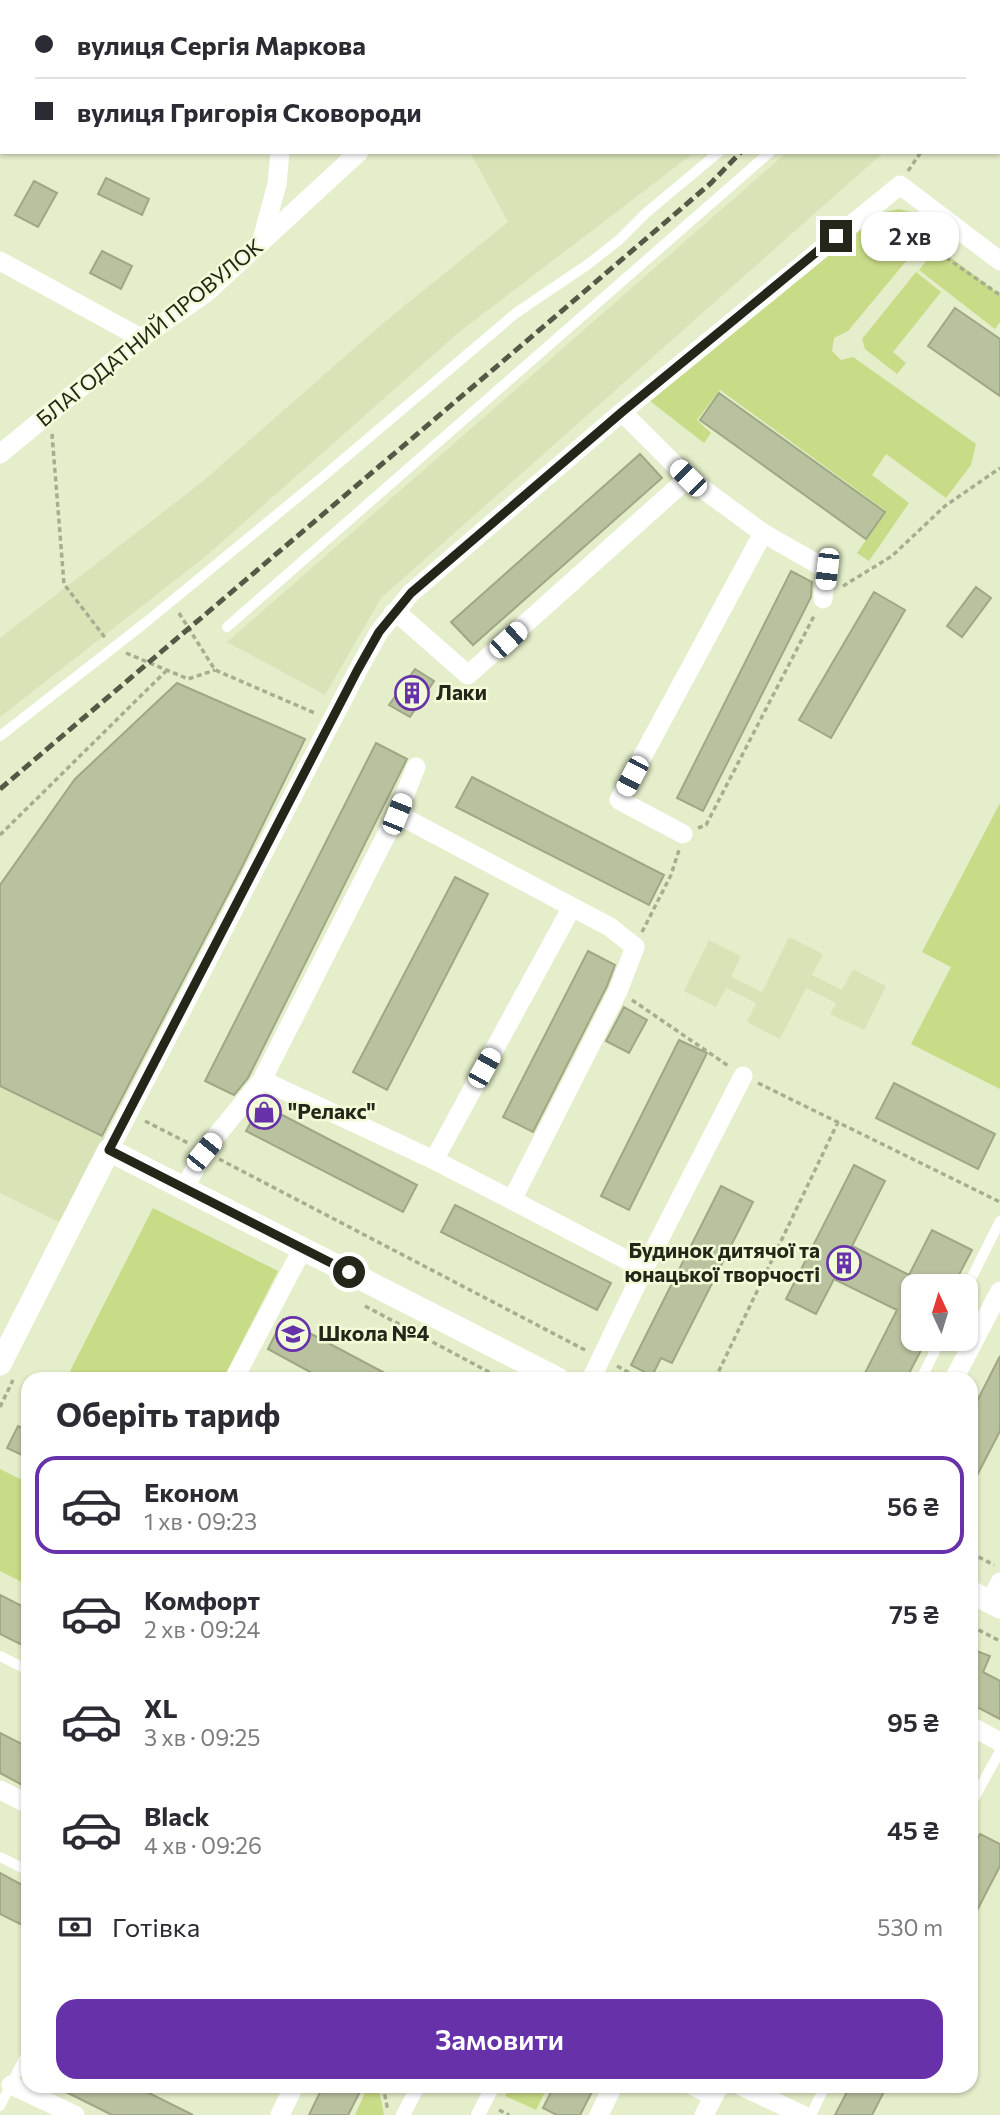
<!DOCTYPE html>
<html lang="uk">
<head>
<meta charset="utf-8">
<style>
	body { margin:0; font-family:Commissioner,sans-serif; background:#f7f7f7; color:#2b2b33; height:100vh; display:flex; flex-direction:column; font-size:26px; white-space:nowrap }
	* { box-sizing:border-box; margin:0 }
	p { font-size:23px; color:#7c7c81 }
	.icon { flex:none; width:38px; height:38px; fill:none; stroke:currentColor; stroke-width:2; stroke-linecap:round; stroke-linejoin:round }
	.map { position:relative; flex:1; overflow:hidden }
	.details { position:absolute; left:21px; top:1372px; width:957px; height:721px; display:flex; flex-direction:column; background:#fff; border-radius:21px; box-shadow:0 2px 5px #0004 }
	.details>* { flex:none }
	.banner { position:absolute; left:0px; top:0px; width:1001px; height:154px; box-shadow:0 2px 5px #0004; display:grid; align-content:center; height:154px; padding:0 35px; background:#fff }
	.needle { width:46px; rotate:356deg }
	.controls { position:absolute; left:901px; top:1274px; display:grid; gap:14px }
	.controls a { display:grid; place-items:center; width:77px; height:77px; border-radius:14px; background:#fff; box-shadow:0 2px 5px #0004; font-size:35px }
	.end { position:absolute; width:32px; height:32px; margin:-16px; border:9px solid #232618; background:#fff; box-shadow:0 0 0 4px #fff }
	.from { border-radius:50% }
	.bubble { position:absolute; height:49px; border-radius:21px; background:#fff; box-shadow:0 2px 5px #0004; font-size:23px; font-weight:600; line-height:49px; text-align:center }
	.car { position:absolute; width:21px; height:42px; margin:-21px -10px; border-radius:9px; box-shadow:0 0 5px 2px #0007; background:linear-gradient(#fff 24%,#345 0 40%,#fff 0 76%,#345 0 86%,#fff 0) }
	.banner b { display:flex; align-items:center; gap:24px; height:66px; font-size:26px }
	.banner b+b { border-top:2px solid #e1e1e2 }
	.banner i { width:18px; height:18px; background:#2b2b33 }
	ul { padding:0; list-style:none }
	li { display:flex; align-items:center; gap:21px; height:98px; margin:0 14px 10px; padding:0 21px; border:4px solid transparent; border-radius:21px }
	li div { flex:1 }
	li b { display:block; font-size:26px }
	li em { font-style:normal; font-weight:600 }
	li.current { border-color:#6732a9 }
	li>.icon { width:63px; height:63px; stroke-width:1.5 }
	h2 { padding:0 35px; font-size:32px; line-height:84px }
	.pay { display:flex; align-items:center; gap:18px; height:77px; padding:0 35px; font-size:26px }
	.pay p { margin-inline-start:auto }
	.button { display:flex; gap:14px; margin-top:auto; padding:14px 35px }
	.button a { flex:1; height:80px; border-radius:21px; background:#6732a9; color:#fff; font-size:28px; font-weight:600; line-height:80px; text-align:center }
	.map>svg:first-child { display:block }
</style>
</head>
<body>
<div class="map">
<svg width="1000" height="2115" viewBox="0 0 1000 2115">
	<rect width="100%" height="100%" fill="#e4eeca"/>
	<path fill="#d8e4b8" d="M544,0H876L542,2Z
		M470,152H695L458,333L206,556L0,717V638L202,482L382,324L508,222Z
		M787,152H884L381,598L325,695L227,642Z
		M789,937L823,954L812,975L842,990L853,969L886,986L864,1030L830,1014L836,1003L806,988L780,1039L747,1022L756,1003L726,988L716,1007L684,991L709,940L741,956L731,977L762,992Z
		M0,1086L108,1139L65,1225L0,1193Z"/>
	<path fill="#c8db86" d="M898,209L919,214L937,224L848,331L834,338L832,351L841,360L853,357L976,444L971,465L946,498L886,454L872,475L909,503L869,561L857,553L886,511L720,390L697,420L711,433L704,443L650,401L877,214Z
		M937,247L1000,295V322L995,329L919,270Z
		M916,272L941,292L893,352L906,363L897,374L865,349L862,339Z
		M1000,803V1089L911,1044L951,967L922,952Z
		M153,1208L278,1271L223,1379H66Z
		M0,1469L28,1483V1585L0,1571Z
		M368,2086H378L384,2115H355Z
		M510,2086H548L536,2110L505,2096Z"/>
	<path fill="#b9c29f" stroke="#9fa785" stroke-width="2" d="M106,178L149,199L142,215L98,194Z
		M34,181L57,193L38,227L15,215Z
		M102,251L132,266L121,289L90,273Z
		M955,308L1000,339V396L928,346Z
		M719,393L885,512L866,539L700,420Z
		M640,454L662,478L473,645L451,622Z
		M791,571L812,582L811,597L703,811L677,798Z
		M976,587L991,598L962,637L947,626Z
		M874,592L905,610L831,738L799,720Z
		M415,669L434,681L410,717L389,705Z
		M177,683L305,739L241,869L102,1136L0,1086V885L75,779Z
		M376,743L407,759L248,1078L234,1095L205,1081Z
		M472,777L664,875L649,905L456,807Z
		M455,877L488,894L387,1090L353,1072Z
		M588,951L615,965L607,986L533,1132L503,1117Z
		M624,1007L647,1020L629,1053L606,1041Z
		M679,1040L707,1053L629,1210L601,1196Z
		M894,1083L995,1134L978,1169L876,1118Z
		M261,1104L417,1185L403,1212L246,1131Z
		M854,1165L885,1181L852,1246L909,1275L932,1230L972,1250L953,1286H914V1339H927L906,1379H862L897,1310L834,1279L816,1314L786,1299Z
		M721,1186L753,1202L672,1363L661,1358L652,1376L631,1365Z
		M455,1205L611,1283L597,1310L441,1232Z
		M283,1319L396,1379H323L268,1349Z
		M1000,1356V1431L971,1487V1413Z
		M18,1426L28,1431V1442L22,1455L7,1448Z
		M0,1595L28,1609V1648L0,1634Z
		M971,1649L990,1656L983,1672L1000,1681V1719L971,1704Z
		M0,1733L28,1747V1788L0,1773Z
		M980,1834L1000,1844V1866L971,1922V1850Z
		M0,1873L28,1888V1928L0,1914Z
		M54,2086H135L193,2115H112Z
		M323,2086H363L348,2115H309Z
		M554,2086H595L580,2115H557L543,2108Z
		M850,2086H887L872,2115H835Z"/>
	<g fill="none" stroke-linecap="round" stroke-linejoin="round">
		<path stroke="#a6ad90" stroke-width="3.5" stroke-dasharray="5 3.5" stroke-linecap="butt" d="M999,77H1000
			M908,171L921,152
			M936,236L928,245L1000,295
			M52,434L64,584L106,639
			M843,586L892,556L945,506L1000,468
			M179,613L215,670L317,714
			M126,653L188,679L215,670
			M698,828L706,825L814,616
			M0,835L167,670
			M642,932L671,875L679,850
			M632,1000L730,1067
			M758,1083L1000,1202
			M145,1121L188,1143
			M219,1159L585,1350
			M365,1306L502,1379
			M617,1366L641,1379
			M715,1379L838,1122
			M0,1407L13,1380
			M971,1553L994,1565
			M971,1626L1000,1641
			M383,2086L388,2111
			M499,2110L509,2115"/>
		<path stroke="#fff" stroke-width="10" d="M895,2L897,0
			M942,2L944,0
			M227,627L770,152
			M0,736L145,623L326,474L516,313L587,265L619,240L646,213L719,152
			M966,1289L1000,1221
			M921,1379L941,1339
			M0,1656L28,1670
			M971,1804L1000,1751
			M0,1857L28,1871
			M684,2086L711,2100
			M0,2106L28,2051
			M811,2115L825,2086"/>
		<path stroke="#fff" stroke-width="14" d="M403,2115L418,2086
			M478,2115L493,2086"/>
		<path stroke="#fff" stroke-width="19" d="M81,0L84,2
			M531,2L533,0
			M261,243L277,184L280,152
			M0,261L141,338
			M622,412L688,478L763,533L826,569L823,599
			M0,454L141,338L206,293L359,152
			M393,613L403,618L468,675L688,478
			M397,814L610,927L635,947L618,991L512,1200L644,1269L591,1379
			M683,834L619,800L763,533
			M262,1080L434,1160L512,1200
			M109,1150L357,672L379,632L411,593L622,412L900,185L1000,261
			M434,1160L572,907
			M185,1188L204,1151L262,1080L397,814L416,767
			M644,1269L743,1076
			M234,1379L303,1248
			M954,1379L1000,1291
			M990,1602L1000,1582
			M971,1726L1000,1742
			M0,1790L28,1804
			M11,2085L75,2115
			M741,2086L803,2115
			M280,2115L294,2086
			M599,2115L613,2086
			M704,2115L719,2086"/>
		<path stroke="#fff" stroke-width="23" d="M0,1364L109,1150L558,1379
			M971,1592L1000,1607"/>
		<path stroke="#545946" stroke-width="5" stroke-dasharray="10 5" stroke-linecap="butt" d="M908,2L910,0
			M0,789L563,310L711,183L741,152"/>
	</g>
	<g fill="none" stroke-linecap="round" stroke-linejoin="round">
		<path stroke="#232618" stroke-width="9" d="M349,1272L109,1150L357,671L379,632L411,593L622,412L836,236"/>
	</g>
	<defs>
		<g id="building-ring" transform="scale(1.75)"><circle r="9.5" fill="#f2fbd7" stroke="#6732a9" stroke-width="1.5"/><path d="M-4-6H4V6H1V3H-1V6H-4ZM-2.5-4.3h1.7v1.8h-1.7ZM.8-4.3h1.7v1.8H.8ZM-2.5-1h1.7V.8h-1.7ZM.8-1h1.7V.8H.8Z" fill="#6732a9"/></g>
		<g id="shop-ring" transform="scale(1.75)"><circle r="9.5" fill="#f2fbd7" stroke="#6732a9" stroke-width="1.5"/><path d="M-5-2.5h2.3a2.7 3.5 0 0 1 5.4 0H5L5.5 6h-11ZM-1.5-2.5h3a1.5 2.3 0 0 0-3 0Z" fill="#6732a9"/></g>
		<g id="school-ring" transform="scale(1.75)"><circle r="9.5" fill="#f2fbd7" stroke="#6732a9" stroke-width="1.5"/><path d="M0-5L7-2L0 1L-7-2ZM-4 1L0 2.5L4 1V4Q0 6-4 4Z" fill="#6732a9"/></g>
	</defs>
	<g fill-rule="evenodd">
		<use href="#building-ring" x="412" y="693"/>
		<use href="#shop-ring" x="264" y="1112"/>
		<use href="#building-ring" x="844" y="1263"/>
		<use href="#school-ring" x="293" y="1334"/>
	</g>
	<g text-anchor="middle" stroke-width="5" stroke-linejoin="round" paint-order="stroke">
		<g font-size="21" fill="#232618" stroke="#f2fbd7">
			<text transform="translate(150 333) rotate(-39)" y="7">БЛАГОДАТНИЙ ПРОВУЛОК</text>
		</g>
		<g font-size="21" font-weight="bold" fill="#232618" stroke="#f2fbd7" text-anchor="start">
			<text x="436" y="700">Лаки</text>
			<text x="288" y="1119">"Релакс"</text>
			<text x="820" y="1258" text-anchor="end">Будинок дитячої та<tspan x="820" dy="24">юнацької творчості</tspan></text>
			<text x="318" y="1341">Школа №4</text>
		</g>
	</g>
</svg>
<div class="controls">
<a><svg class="needle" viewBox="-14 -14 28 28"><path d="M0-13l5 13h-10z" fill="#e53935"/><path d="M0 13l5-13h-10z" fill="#7c7c81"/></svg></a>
</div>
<i class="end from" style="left:349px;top:1272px"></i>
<i class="end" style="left:836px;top:236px"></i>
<div class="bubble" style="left:861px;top:212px;width:98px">2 хв</div>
<i class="car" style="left:688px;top:478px;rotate:315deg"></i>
<i class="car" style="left:827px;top:569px;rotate:187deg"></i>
<i class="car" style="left:508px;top:640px;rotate:48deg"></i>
<i class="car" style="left:632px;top:776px;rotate:208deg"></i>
<i class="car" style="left:397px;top:814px;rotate:22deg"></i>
<i class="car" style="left:484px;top:1068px;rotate:29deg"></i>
<i class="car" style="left:204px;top:1152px;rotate:39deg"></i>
<div class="banner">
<b><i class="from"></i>вулиця Сергія Маркова</b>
<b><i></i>вулиця Григорія Сковороди</b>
</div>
<section class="details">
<h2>Оберіть тариф</h2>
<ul>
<li class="current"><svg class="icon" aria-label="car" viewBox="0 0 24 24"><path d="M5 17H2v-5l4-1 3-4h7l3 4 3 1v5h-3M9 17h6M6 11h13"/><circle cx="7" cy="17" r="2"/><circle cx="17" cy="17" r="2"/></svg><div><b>Економ</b><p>1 хв · 09:23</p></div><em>56 ₴</em></li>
<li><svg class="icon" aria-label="car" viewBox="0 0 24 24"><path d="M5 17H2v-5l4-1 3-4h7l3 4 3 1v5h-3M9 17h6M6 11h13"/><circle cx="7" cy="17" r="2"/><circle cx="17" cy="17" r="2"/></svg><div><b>Комфорт</b><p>2 хв · 09:24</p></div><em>75 ₴</em></li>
<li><svg class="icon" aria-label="car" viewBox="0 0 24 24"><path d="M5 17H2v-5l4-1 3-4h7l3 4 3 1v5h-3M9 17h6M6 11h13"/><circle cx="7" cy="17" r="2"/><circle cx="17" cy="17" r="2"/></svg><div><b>XL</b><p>3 хв · 09:25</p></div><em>95 ₴</em></li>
<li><svg class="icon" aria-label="car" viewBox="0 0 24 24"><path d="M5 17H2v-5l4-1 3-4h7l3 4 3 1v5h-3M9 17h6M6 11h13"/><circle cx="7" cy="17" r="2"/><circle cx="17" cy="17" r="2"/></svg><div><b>Black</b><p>4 хв · 09:26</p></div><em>45 ₴</em></li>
</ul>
<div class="pay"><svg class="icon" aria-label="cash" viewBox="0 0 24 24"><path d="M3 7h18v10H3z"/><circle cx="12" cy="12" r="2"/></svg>Готівка<p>530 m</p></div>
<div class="button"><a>Замовити</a></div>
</section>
</div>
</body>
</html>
